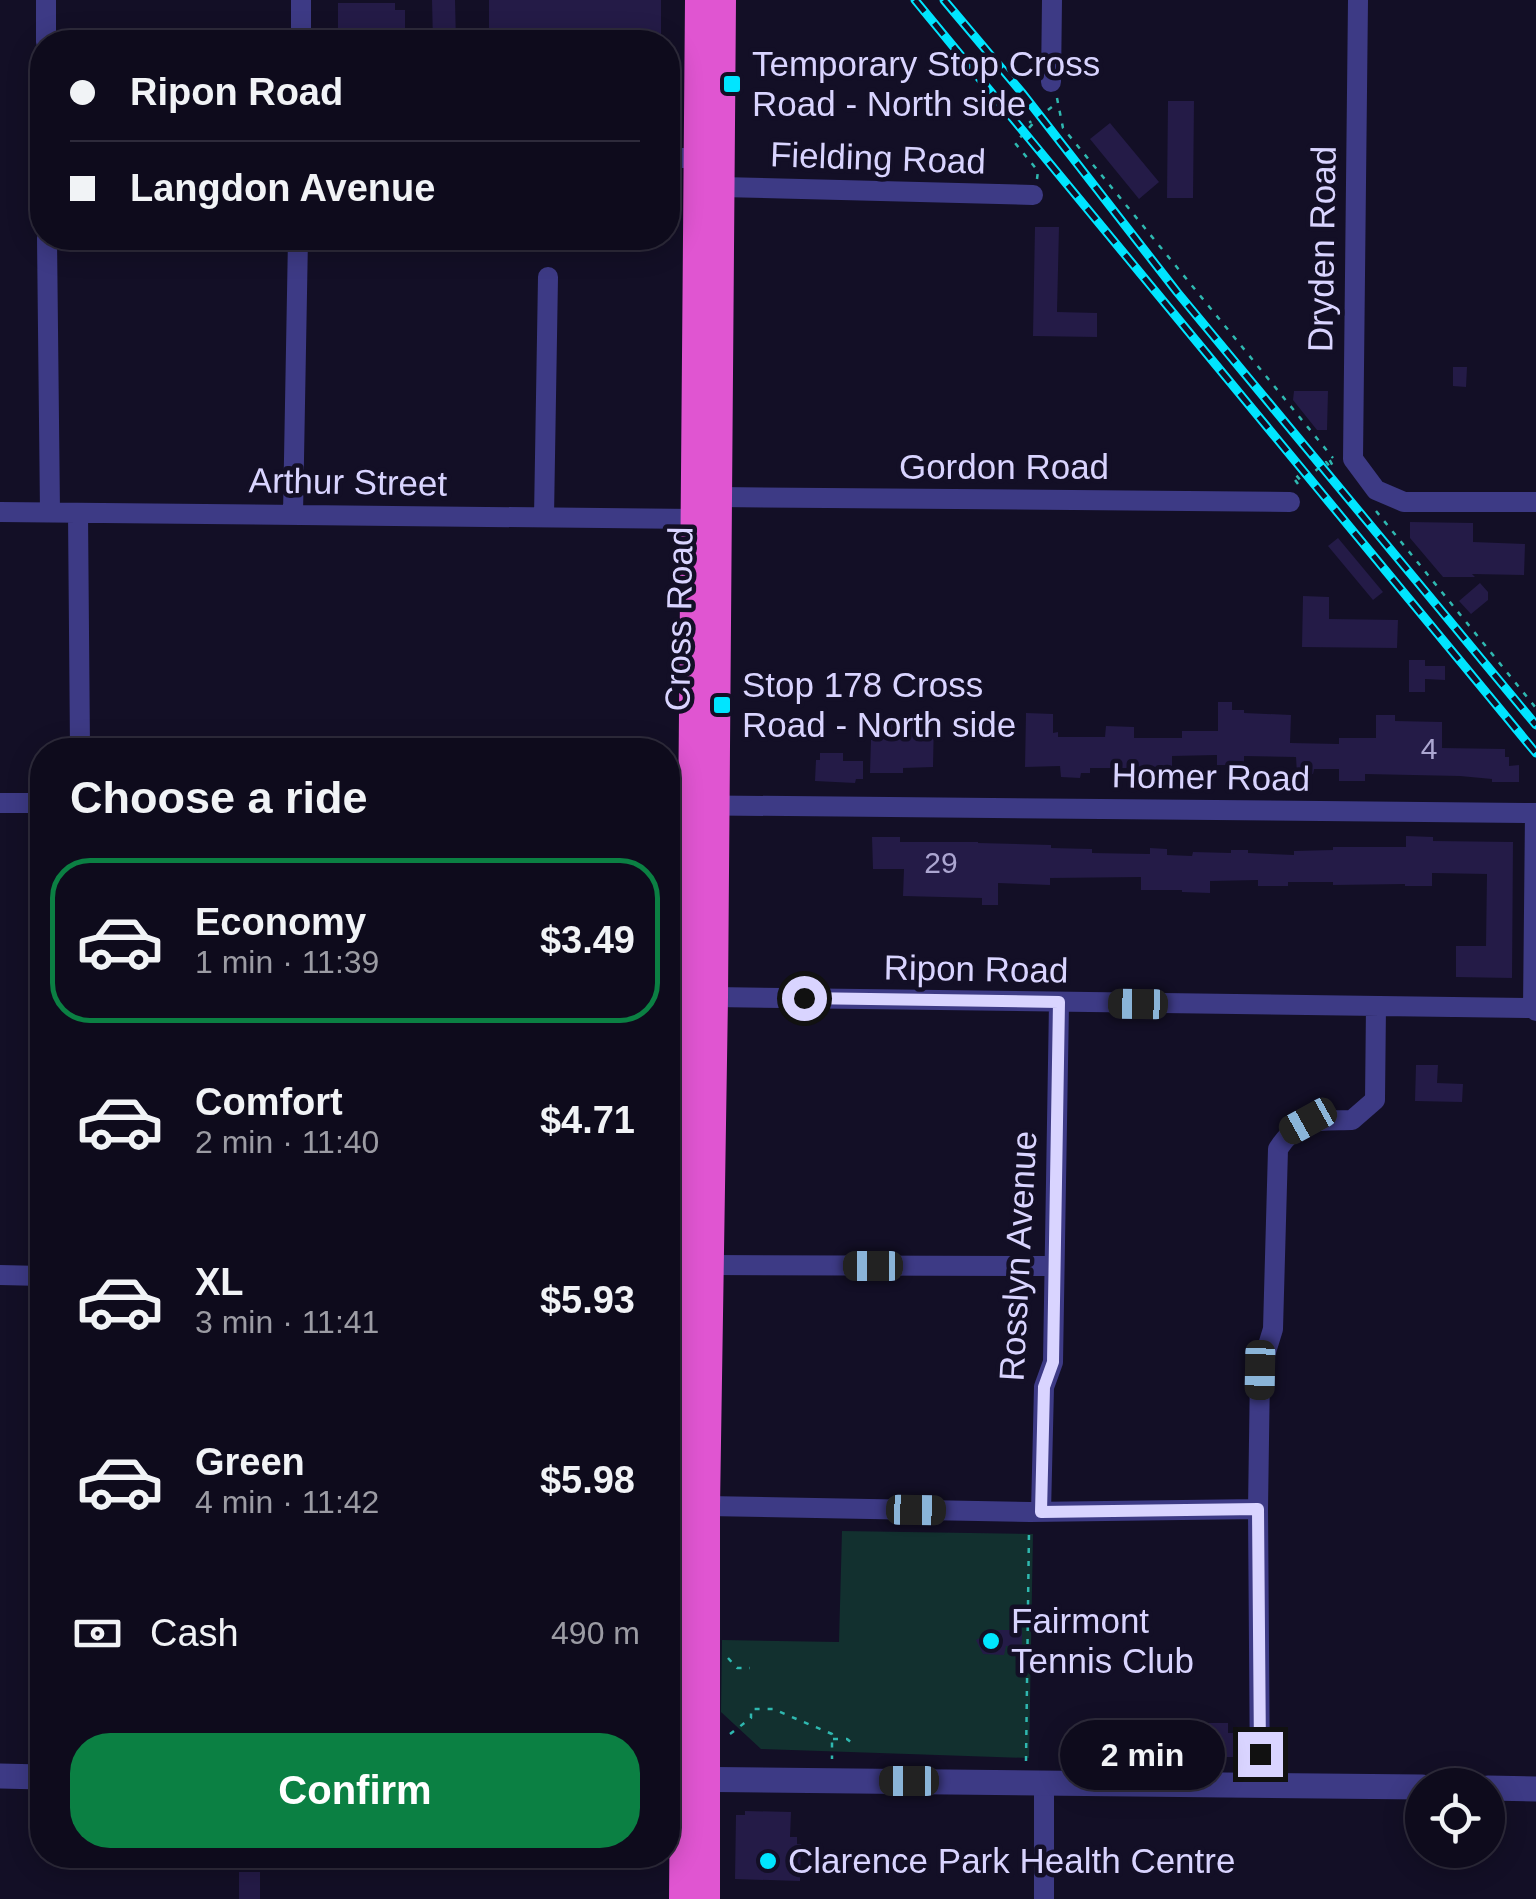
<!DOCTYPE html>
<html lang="en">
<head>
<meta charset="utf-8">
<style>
	body { margin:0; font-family:Helvetica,sans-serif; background:#1c1929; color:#f1f3f6; height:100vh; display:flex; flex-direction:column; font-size:38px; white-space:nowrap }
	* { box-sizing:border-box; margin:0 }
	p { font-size:32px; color:#9b9ba3 }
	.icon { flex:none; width:55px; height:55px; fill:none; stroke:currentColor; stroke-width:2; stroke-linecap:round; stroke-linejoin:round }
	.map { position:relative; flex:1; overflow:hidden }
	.drawer { position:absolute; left:30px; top:738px; width:650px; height:1130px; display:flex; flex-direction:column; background:#0e0b1c; border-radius:40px; box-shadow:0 5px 25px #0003,0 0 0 2px #2e2b3b }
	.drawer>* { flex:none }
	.banner { position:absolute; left:30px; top:30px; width:650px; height:220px; border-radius:40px; box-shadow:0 5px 25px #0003,0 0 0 2px #2e2b3b; display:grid; align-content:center; height:220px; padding:0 40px; background:#0e0b1c }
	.fabs { position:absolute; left:1405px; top:1768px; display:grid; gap:20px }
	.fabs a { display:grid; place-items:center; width:100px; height:100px; border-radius:50%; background:#0e0b1c; box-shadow:0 5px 25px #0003,0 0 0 2px #2e2b3b; font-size:50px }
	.end { position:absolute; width:45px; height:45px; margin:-22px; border:12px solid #d9d4ff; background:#111; box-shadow:0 0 0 5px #111 }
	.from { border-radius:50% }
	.bubble { position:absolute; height:70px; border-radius:35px; background:#0e0b1c; box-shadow:0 5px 25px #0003,0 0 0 2px #2e2b3b; font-size:32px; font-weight:700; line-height:70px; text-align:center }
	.car { position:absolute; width:30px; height:60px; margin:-30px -15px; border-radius:12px; box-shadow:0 0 8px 2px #0007; background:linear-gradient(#222 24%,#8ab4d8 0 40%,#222 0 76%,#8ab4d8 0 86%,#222 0) }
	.banner b { display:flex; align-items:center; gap:35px; height:95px; font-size:38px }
	.banner b+b { border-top:2px solid #2e2b3b }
	.banner i { width:25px; height:25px; background:#f1f3f6 }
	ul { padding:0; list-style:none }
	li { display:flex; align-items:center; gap:30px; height:165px; margin:0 20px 15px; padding:0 20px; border:5px solid transparent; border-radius:40px }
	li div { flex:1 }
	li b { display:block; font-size:38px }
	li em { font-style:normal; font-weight:700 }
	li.active { border-color:#0b8043 }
	li>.icon { width:90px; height:90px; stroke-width:1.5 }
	h2 { padding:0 40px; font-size:45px; line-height:120px }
	.pay { display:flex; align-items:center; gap:25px; height:110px; padding:0 40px; font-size:38px }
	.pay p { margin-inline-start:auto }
	.cta { display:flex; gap:20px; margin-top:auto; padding:20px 40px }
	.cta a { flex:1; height:115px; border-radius:40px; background:#0b8043; color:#fff; font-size:40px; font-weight:700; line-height:115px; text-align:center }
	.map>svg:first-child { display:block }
</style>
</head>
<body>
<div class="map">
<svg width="1536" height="1899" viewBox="0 0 1536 1899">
	<rect width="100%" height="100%" fill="#130f26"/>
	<path fill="#12302f" d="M842,1531L1033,1534L1029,1758L761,1749L721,1712L722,1640L839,1642Z"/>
	<path fill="#241b47" d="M432,0H455L456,42H433Z
		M489,0H661V38H529V42H489Z
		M338,3H395V10H405V42H343V29H338Z
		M1168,101H1194L1193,198H1167Z
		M1110,123L1159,182L1139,199L1090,139Z
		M1035,227H1059L1057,312L1097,313V337L1033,336Z
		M1453,367H1467L1466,387L1453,386Z
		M1294,391H1328L1327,430H1317L1293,400Z
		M1410,522L1473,523V542L1525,544L1524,575L1472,574L1475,577H1443L1410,538Z
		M1338,538L1383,592L1373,600L1328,546Z
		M1480,583L1488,592V600L1471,614L1459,601Z
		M1303,596L1329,597V619L1398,620L1397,648L1302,647Z
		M1409,660H1425V666H1445V680L1425,679V692H1409Z
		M1218,702H1232V710H1244V713L1291,715L1290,743L1339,744V738H1376V715H1395V721L1442,722V748L1505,749V757H1509V766L1519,765V782H1492V779L1460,776L1365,774V781H1339V769H1314L1313,774H1297L1296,757L1244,756V765H1217V755L1172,756V773H1145V768H1090V773H1081L1080,778L1061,777L1060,766L1025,767L1026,713L1053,714V733L1058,732V737H1105L1106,726L1134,727V738H1182V731H1218Z
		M907,718H934L933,767L903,768V773H870L871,740H874V722H907Z
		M820,753H843V761H863V779H856L855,783L815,781L816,760H820Z
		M1406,836L1433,837V841L1513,842L1512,978L1456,977V946H1486L1487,874L1432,873V886H1405V884L1333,885V882H1288V886H1258V880L1210,881V893L1182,892V890H1141V877L1050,878V885L998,883V905H982V898L903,896L904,869H873L872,837H900V842H978V843L1051,845V848L1092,849V853L1150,854V848L1167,849V855L1192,856L1193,852L1231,853V850H1248V853L1294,855V851L1333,850V847H1406Z
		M1416,1065H1438L1437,1083L1463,1084L1462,1102L1415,1101Z
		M995,1630H1022V1647L1006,1646L1004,1655L983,1654L976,1640Z
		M1203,1723H1228V1733H1239V1757H1194V1734L1202,1735Z
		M745,1811L791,1812L790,1837H797V1844H801L800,1881L735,1879L736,1815H745Z
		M239,1872H260V1899H239Z"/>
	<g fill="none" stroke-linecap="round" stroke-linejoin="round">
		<path stroke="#2fb8b0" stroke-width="2.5" stroke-dasharray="5 8" stroke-linecap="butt" d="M1057,98L1063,128L1333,458
			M1014,100L1031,123
			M1037,179L1038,171L1015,143L1040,116L1057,103
			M1298,484L1293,477L1296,475L1302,482L1326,462L1331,468L1333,466L1329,459L1332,456
			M1376,511L1536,708
			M728,1658L737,1668H750
			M730,1734L751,1718V1709H773L832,1734V1759
			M833,1739H847L853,1744
			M1026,1761L1029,1529"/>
		<path stroke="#3d3a85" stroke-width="20" d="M1358,0L1353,459L1376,490L1404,502H1536
			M46,42V0
			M301,42V0
			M1051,82L1052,0
			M668,158H698
			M721,187L1033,195
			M47,238L50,512
			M718,497L1290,502
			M0,512L695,519
			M78,513L80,750
			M293,514L298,238
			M544,517L548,277
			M0,803H42
			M668,805L1535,813L1533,1008
			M714,997L1533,1008L1536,1011
			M710,1265L1054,1266
			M0,1275L42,1276
			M706,1506L1030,1512L1258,1509
			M1041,1512L1044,1387L1053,1362L1059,1003
			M1260,1784L1258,1509L1260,1371L1273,1329L1278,1149C1300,1116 1316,1121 1352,1120L1375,1100L1376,1006
			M1044,1899V1783"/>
		<path stroke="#3d3a85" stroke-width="25" d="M0,1776L42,1777
			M668,1779L1422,1787
			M1488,1788L1536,1789"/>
		<path stroke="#e055d1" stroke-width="28" d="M683,1899L699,0
			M706,1899V1506L714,997L722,0"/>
		<g stroke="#00e5ff" stroke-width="9">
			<path id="rail" d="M915,0L1536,753
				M944,0L1023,94L1177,292L1536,725"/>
		</g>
		<use href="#rail" stroke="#130f26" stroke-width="5" stroke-dasharray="15" stroke-linecap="butt"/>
	</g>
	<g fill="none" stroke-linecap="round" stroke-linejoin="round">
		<path stroke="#d9d4ff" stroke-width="12" d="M804,998L1059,1002L1053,1362L1044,1387L1041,1512L1258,1509L1260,1754"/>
	</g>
	<g fill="#00e5ff" stroke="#130f26" stroke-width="4">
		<rect x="722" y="74" width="20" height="20" rx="5"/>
		<rect x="712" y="695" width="20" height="20" rx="5"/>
		<circle cx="991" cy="1641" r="10"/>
		<circle cx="768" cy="1861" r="10"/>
	</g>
	<g text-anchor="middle" stroke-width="9" stroke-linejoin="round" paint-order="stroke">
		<g font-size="30" fill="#aca6d1">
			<text x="1429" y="759">4</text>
			<text x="941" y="873">29</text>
		</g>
		<g font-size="35" fill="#d9d4ff" stroke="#130f26" text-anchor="start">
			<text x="752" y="76">Temporary Stop Cross<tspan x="752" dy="40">Road - North side</tspan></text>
			<text x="742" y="697">Stop 178 Cross<tspan x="742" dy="40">Road - North side</tspan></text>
			<text x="1011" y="1633">Fairmont<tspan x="1011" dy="40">Tennis Club</tspan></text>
			<text x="788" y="1873">Clarence Park Health Centre</text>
		</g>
		<g font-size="35" fill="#d9d4ff" stroke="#130f26">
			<text transform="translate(878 158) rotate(2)" y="12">Fielding Road</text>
			<text transform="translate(1322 249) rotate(-89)" y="12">Dryden Road</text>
			<text x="1004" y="479">Gordon Road</text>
			<text transform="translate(348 482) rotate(1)" y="12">Arthur Street</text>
			<text transform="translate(679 619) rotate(-89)" y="12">Cross Road</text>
			<text transform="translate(1211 777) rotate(1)" y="12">Homer Road</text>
			<text transform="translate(976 969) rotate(1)" y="12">Ripon Road</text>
			<text transform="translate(1018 1256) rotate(-87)" y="12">Rosslyn Avenue</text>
		</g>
	</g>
</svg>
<div class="fabs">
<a><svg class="icon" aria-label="locate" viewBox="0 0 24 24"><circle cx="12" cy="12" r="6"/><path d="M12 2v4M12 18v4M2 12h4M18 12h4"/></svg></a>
</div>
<i class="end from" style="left:804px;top:998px"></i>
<i class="end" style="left:1260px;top:1754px"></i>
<div class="bubble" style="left:1060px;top:1720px;width:165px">2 min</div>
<i class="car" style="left:1138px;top:1004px;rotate:271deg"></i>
<i class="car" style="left:1308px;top:1121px;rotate:241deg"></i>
<i class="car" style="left:873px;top:1266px;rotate:270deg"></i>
<i class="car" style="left:1260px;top:1370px;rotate:181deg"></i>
<i class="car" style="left:916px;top:1510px;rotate:91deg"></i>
<i class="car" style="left:909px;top:1781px;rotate:270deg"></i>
<div class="banner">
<b><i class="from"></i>Ripon Road</b>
<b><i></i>Langdon Avenue</b>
</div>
<section class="drawer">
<h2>Choose a ride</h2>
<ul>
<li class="active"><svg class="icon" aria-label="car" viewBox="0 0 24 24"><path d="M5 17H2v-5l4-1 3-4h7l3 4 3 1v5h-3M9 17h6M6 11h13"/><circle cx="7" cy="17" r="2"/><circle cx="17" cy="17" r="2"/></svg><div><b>Economy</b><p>1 min · 11:39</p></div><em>$3.49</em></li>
<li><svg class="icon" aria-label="car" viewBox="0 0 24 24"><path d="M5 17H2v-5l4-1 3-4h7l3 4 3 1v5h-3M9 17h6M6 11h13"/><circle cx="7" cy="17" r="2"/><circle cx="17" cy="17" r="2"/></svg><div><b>Comfort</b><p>2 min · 11:40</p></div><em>$4.71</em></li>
<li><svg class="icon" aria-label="car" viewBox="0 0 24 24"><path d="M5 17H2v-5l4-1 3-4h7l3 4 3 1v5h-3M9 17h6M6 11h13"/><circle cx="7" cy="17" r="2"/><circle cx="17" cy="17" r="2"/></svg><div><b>XL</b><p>3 min · 11:41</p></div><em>$5.93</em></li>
<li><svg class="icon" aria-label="car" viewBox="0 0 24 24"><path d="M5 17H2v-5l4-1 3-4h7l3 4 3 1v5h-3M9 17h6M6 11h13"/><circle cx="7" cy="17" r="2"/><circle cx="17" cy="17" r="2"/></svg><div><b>Green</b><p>4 min · 11:42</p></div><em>$5.98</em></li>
</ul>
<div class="pay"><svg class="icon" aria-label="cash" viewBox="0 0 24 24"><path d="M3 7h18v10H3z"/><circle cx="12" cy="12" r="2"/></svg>Cash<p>490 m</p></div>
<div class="cta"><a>Confirm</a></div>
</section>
</div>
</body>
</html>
